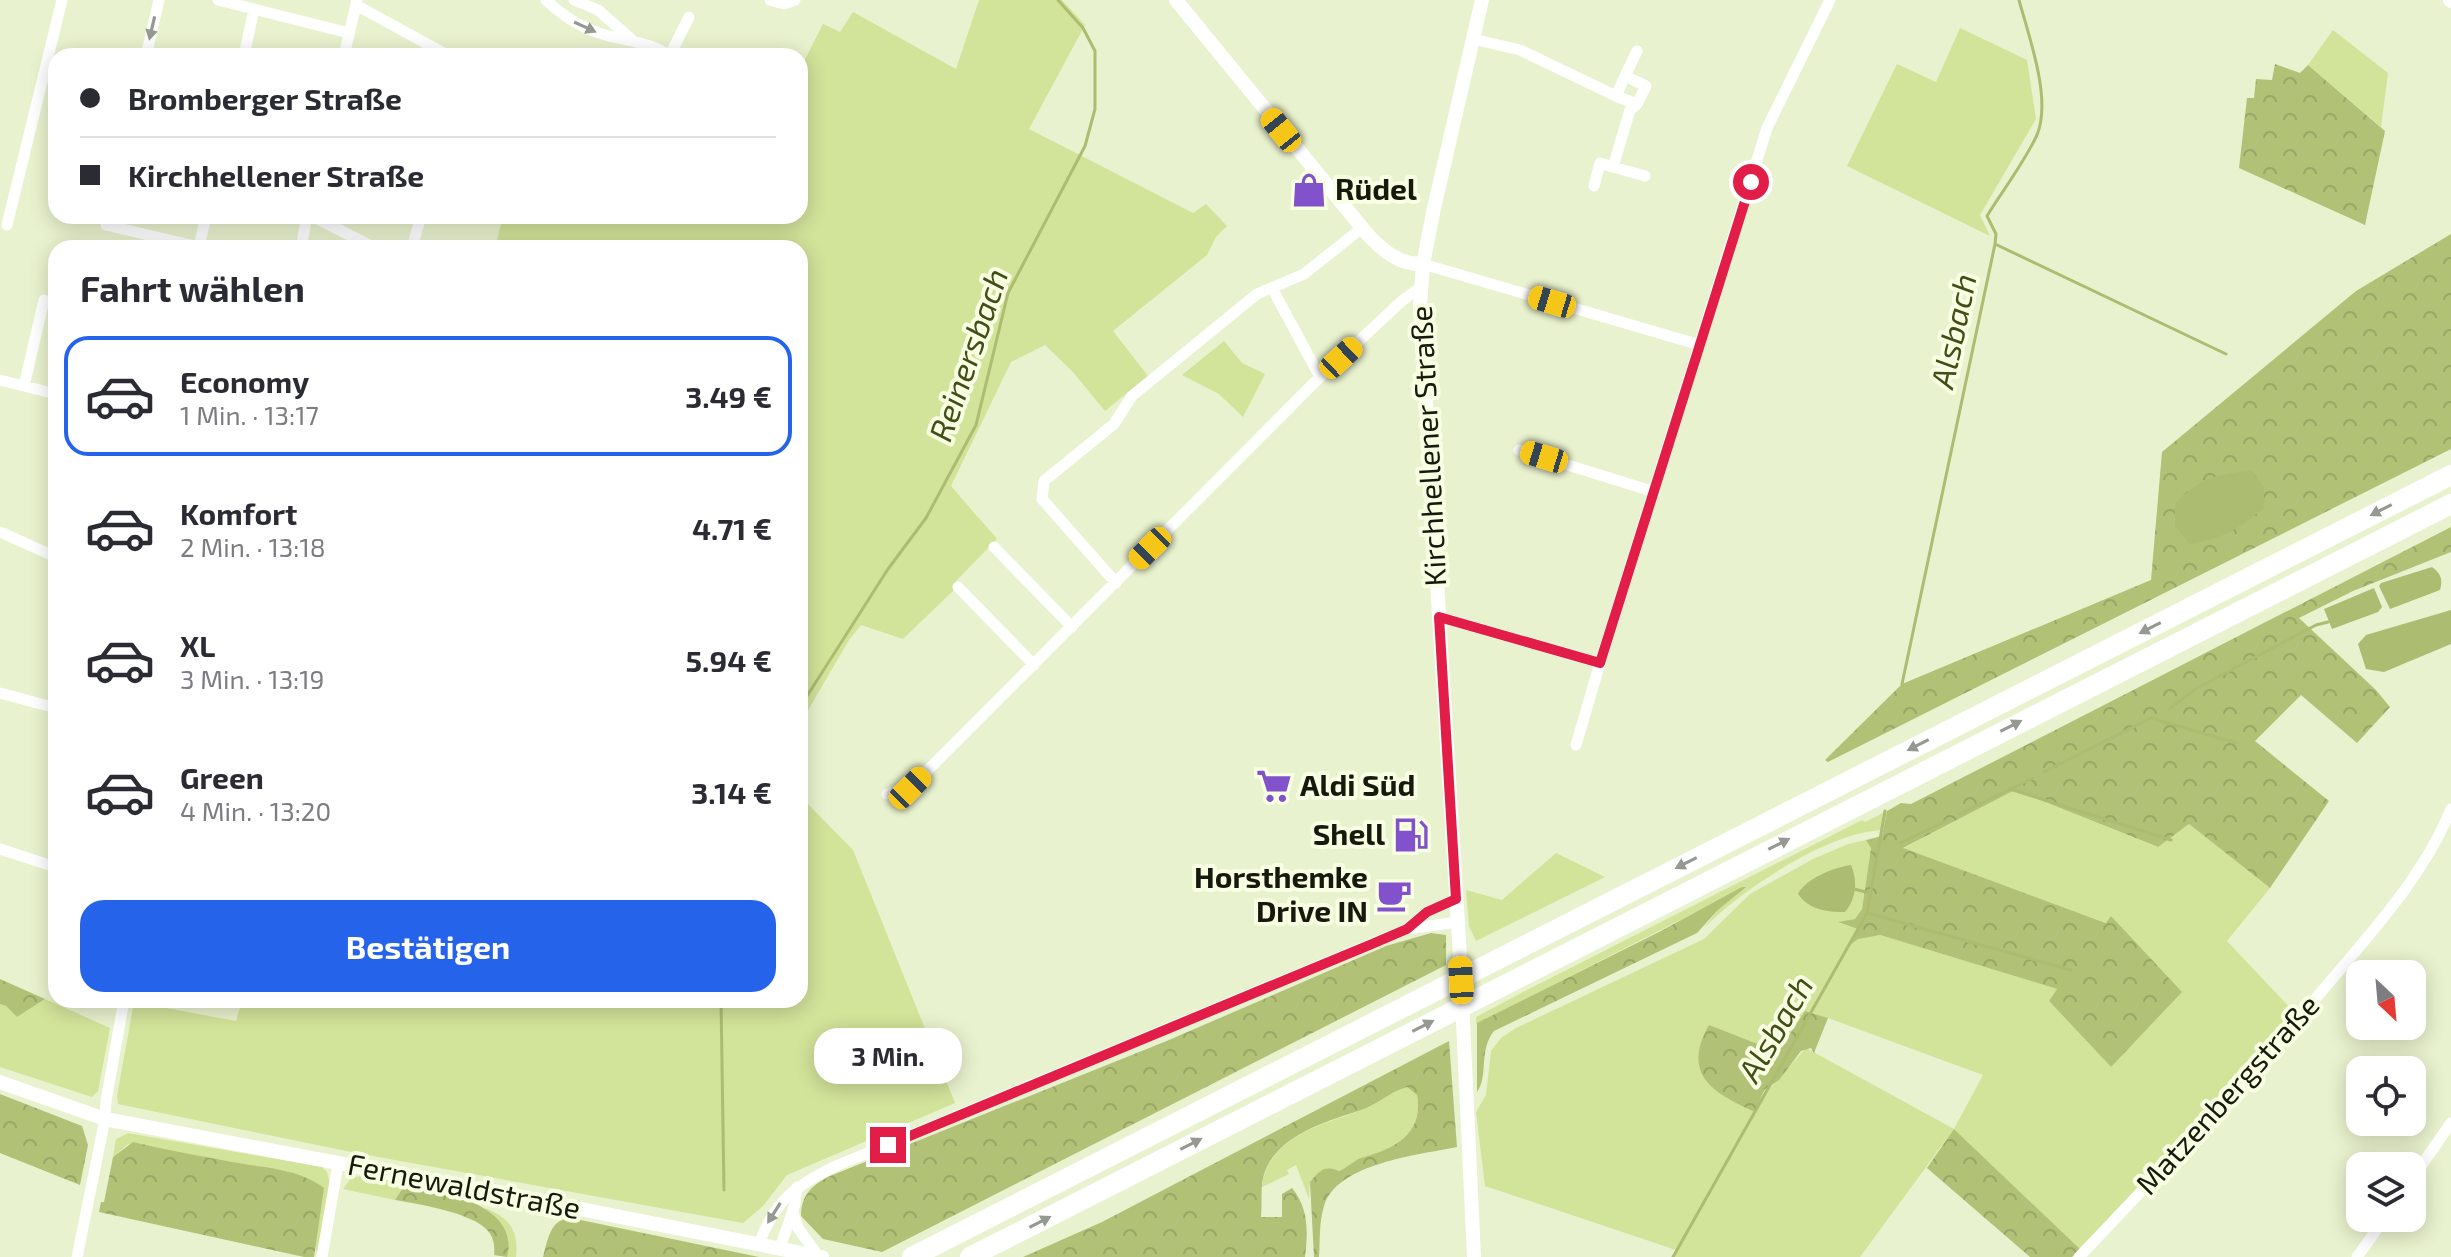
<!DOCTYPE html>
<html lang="de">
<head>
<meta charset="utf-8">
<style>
	body { margin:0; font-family:"Exo 2",sans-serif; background:#f2f2f3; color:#2b2b33; height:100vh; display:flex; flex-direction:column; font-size:30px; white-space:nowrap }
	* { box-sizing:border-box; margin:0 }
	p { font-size:26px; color:#7c7c81 }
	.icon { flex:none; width:44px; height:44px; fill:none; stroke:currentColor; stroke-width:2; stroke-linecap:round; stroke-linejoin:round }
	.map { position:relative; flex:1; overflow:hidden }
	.panel { position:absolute; left:48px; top:240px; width:760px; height:768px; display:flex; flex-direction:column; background:#fff; border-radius:24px; box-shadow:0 4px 20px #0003 }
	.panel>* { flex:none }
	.banner { position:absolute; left:48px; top:48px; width:760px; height:176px; border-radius:24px; box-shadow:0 4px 20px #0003; display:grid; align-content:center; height:176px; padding:0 32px; background:#fff }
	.needle { width:52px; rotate:154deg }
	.controls { position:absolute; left:2346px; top:960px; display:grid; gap:16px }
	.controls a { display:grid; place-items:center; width:80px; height:80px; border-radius:16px; background:#fff; box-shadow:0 4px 20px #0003; font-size:40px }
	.end { position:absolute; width:36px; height:36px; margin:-18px; border:10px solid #e11d48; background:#fff; box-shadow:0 0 0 4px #fff }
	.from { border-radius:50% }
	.bubble { position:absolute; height:56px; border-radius:24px; background:#fff; box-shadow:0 4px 20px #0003; font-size:26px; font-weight:700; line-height:56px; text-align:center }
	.car { position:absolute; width:24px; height:48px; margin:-24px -12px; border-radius:10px; box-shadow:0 0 6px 2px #0007; background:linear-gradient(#f5c518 24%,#345 0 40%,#f5c518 0 76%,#345 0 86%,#f5c518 0) }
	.banner b { display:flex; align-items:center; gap:28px; height:76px; font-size:30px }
	.banner b+b { border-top:2px solid #e1e1e2 }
	.banner i { width:20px; height:20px; background:#2b2b33 }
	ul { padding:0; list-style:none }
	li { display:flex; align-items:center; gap:24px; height:120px; margin:0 16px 12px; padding:0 16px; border:4px solid transparent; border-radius:24px }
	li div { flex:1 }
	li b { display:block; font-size:30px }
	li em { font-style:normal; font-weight:700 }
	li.active { border-color:#2563eb }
	li>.icon { width:72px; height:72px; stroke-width:1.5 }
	h2 { padding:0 32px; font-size:36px; line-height:96px }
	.cta { display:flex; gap:16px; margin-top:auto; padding:16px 32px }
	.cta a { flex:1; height:92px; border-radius:24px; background:#2563eb; color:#fff; font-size:32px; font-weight:700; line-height:92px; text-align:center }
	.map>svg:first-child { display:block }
</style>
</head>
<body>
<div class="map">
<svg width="2451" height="1257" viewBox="0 0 2451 1257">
	<defs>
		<pattern id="forest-crowns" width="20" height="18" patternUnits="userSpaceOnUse" patternTransform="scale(2)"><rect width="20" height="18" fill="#b1c277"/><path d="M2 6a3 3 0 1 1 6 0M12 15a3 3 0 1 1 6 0" fill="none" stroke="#98a666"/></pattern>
	</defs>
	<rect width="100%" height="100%" fill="#e9f2ce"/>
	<path fill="#d2e39a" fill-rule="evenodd" d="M979,0H1062L1085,25L1029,129L1193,213L1206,204L1227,226L1216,237L1207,255L1113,331L1148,376L1105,411L1073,372L1045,345L1011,362L951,486L997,539L956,581V588L903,639L861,625L849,640L800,724V248H495L503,216H800V69L823,24L840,32L853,12L956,69Z
		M1960,28L2027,60L2036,119L1980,215L1990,236L1847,166L1897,64L1936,82Z
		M2333,30L2388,73L2381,127L2308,65Z
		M1224,341L1242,363L1265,374L1243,417L1219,394L1182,375Z
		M2015,790L2157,847L2189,824L2270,888L2227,941L2294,1012L2162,1165L2080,1249L1954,1129L1860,1257H1673L1676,1250L1485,1186L1476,1112L1486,1095L1491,1051L1501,1038L1516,1028L1704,939L1750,894L1813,859L1848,844L1866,840L1870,842L1871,848L1862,909L1855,919L1840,923L1859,928L1851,942L1862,937L1880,935L2057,989L2049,1001L2111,1067V917L2107,923L1902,849ZM1805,1012L1828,1018L1983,1075L1954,1129L1806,1048L1771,1087L1764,1090L1755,1112L1778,1052Z
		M800,796L853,850L955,1103L787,1175L763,1206L743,1223L356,1153L118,1104L117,1096L134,1002L236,1021L242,1000H800Z
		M1887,811L1883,830C1827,832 1742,890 1704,928L1718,910L1745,887L1476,1024V1017L1529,989L1862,820L1865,822Z
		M1556,853L1605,877L1476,941L1469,926L1466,890L1502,900Z
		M45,999L110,1028L98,1091L92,1097L0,1067V1004L6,1006L17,1017Z
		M1407,1087L1417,1095C1424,1136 1393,1149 1361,1159C1353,1161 1347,1168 1339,1171C1325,1164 1319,1172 1310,1182L1309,1199L1296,1165L1287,1170L1289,1174L1262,1187C1267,1137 1323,1124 1363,1110C1378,1104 1391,1092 1407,1087Z
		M128,1133L322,1167L327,1172L330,1184L317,1253L291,1172L128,1144L113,1157L116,1139Z
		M361,1176H368L413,1186H409L395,1200L343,1189L351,1178Z
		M485,1208C509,1217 519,1231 516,1257H507Z"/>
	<path fill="url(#forest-crowns)" d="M2275,64L2300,73L2308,65L2385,131L2365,225L2239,168L2247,98H2254L2256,79L2272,80Z
		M2451,234V449L1828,762L1825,760L1902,684L2151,580L2162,452L2356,291Z
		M2451,527V552L2353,591L2299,618L2376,690L2390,707L2357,743L2301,695L2255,741L2329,801L2270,888L2189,824L2158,847L2015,790L1903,848L2106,923L2111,916L2182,992L2111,1067L2049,1001L2057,989L1880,935L1858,939L1849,945L1858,929L1838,922L1855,919L1862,909L1871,848L1866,840L1882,836L1887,811L1901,803L1911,804Z
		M1742,887H1746L1718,910L1697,933L1494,1031C1478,1051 1489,1076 1477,1092V1023L1659,932Z
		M1431,933L1446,935V965L882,1252L823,1239L801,1216C801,1195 812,1185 830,1176L1169,1040L1386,946Z
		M0,979L45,999L17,1017L6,1006L0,1004Z
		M1805,1011L1828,1018L1814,1053L1811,1048L1801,1051L1779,1080L1764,1090L1755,1112C1713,1093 1681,1075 1709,1025L1778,1052Z
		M1449,1041L1457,1147C1419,1155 1337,1163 1324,1206C1319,1222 1320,1241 1319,1257H1314L1310,1182C1319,1171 1325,1164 1339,1171C1347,1168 1353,1161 1361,1158C1393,1149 1424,1135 1417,1095L1407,1087C1390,1092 1378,1104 1362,1110C1324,1122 1267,1138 1262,1185C1261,1195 1262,1206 1261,1217H1282V1194L1292,1188C1309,1209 1308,1232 1305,1257H1023L1102,1222Z
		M0,1094L82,1126L88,1145L80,1185L0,1153Z
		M1954,1129L2080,1249L2072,1257H2030L1927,1168Z
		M133,1142C166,1150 200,1156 233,1162C264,1168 298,1168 324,1188L314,1257H304L99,1212L101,1202H104L113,1157Z
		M409,1186C445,1190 521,1207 507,1257L494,1255C495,1247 494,1238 488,1231C474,1213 418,1204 395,1200L403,1188Z
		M571,1218L759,1257H543C548,1239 550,1219 571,1218Z"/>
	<path fill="#acbc71" d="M2251,471L2264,487V508C2237,530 2224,538 2190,544L2175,526V503C2201,478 2215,474 2251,471Z
		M2432,567C2441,574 2443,579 2440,590L2390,609L2379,586L2381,583Z
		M2374,588L2382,607L2378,612L2332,629L2324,609Z
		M2451,610V644L2384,672L2366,669L2358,644L2366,635Z
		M1851,865C1858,881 1856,899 1845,912C1827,912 1809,910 1798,894C1805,879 1835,867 1851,865Z"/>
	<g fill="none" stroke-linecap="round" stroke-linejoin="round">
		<path stroke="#acbc71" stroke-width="3" d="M1995,244L2226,354
			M1902,684L1995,244L1996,234L1987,216C2003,190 2024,163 2037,135C2052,99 2029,37 2019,0
			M800,707L888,569L926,518L976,425L1008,293L1085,146L1095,109V51L1083,28L1058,0
			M2169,709L2197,688L2316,625L2328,622
			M2044,772L2151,718L2236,743
			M2010,789L2171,840
			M1959,814L2033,778
			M1900,843L1948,820
			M1854,889L1870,893
			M1867,913L2071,970
			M721,1000L724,1190
			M1673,1257L1867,913L1885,811"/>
		<path stroke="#fff" stroke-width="11" d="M218,0L349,33
			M546,0C566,19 590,33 618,38C635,42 656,45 669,56
			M574,0L598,10L631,39
			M770,0L784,4L795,0
			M356,5L449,56
			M1473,39L1520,50L1616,96L1637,104L1630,110L1613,167L1645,176
			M670,55L689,17
			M146,56L159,0
			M244,56L254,9
			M344,56L357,0
			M1625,76L1637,51
			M1616,96L1625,76L1646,86L1637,104
			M1594,186L1600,163L1613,167
			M108,216L106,225L199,247L206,216
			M312,216L375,248
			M7,225L62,0
			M301,248L307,216
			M412,248L419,223L416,216
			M1423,264L1700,345
			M1272,288L1320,377
			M0,380L56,394
			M24,386L44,300
			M1519,450L1655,492
			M0,532L56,557
			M994,547L1072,627
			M1116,583L1042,499L1044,481L1114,424L1132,396L1257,294L1304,274L1362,228
			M958,587L1034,665
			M1439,617L1600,663L1767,128L1830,0
			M0,693L56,708
			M1576,745L1600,663
			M887,794L910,788L1320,377L1403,300L1421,287
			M0,849L55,867L56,863
			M1407,929L1427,912L1456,899
			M2412,1179L2451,1123
			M793,1212L798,1228L818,1256
			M759,1244C775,1200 795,1186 836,1166L1407,929L1458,922
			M780,1248L795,1204L797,1187
			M77,1257L105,1119L106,1101L124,1000
			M322,1257L338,1164
			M2079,1257C2166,1166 2252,1074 2333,978C2377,926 2425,873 2451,809
			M2357,1257L2385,1218"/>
		<path stroke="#fff" stroke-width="14" d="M1176,0L1368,235C1383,251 1400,265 1423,264
			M2450,0L2451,1
			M0,1082L105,1119L550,1203L822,1257
			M1474,1257L1460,957L1420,306L1423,264L1434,208L1482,0"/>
		<path stroke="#fff" stroke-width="20" d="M912,1257L2451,475
			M970,1257L2451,504"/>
	</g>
	<defs><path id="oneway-solid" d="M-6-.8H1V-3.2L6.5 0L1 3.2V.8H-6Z" transform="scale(2)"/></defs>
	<g fill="#969892">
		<use href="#oneway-solid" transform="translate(585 27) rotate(25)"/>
		<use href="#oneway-solid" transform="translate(152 28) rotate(103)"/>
		<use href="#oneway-solid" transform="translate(2381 510) rotate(153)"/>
		<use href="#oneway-solid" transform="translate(2150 628) rotate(153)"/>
		<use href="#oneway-solid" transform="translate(2011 726) rotate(-27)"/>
		<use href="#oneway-solid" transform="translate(1918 745) rotate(153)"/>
		<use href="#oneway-solid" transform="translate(1779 844) rotate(-27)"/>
		<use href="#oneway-solid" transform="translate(1686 863) rotate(153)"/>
		<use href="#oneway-solid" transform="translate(1423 1026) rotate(-27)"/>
		<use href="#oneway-solid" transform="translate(1191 1144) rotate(-27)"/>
		<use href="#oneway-solid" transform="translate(774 1213) rotate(122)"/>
		<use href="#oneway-solid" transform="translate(1040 1222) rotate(-27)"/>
	</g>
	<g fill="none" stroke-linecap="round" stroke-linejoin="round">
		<path stroke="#e11d48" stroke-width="10" d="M888,1145L1372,944L1407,929L1427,912L1456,899L1439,617L1600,663L1751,182"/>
	</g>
	<defs>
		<g id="shop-bare" transform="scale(2.76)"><path d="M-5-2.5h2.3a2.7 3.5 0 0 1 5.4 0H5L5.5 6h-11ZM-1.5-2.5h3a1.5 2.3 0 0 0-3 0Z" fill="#8152cb" stroke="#f7fee2" stroke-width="2.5" paint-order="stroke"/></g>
		<g id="supermarket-bare" transform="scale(2.76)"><path d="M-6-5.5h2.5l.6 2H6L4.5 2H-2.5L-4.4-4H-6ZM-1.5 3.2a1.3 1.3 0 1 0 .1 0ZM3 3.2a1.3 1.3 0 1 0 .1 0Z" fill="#8152cb" stroke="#f7fee2" stroke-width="2.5" paint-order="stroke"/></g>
		<g id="fuel-bare" transform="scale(2.76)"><path d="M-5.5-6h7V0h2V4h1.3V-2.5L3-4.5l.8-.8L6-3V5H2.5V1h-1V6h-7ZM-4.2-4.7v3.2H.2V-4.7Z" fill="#8152cb" stroke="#f7fee2" stroke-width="2.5" paint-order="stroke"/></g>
		<g id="cafe-bare" transform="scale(2.76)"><path d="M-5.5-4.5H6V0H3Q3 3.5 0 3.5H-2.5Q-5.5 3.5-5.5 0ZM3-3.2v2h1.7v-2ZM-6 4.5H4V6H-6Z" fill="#8152cb" stroke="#f7fee2" stroke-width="2.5" paint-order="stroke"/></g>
	</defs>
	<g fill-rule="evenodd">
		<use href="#shop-bare" x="1309" y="190"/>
		<use href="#supermarket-bare" x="1274" y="786"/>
		<use href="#fuel-bare" x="1411" y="835"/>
		<use href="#cafe-bare" x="1394" y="895"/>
	</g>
	<g text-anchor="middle" stroke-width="8" stroke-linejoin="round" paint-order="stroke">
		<g font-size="30" font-weight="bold" fill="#16190c" stroke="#f7fee2" text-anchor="start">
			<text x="1335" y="200">Rüdel</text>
			<text x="1300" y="796">Aldi Süd</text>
			<text x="1385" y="845" text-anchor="end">Shell</text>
			<text x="1368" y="888" text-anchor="end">Horsthemke<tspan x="1368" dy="34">Drive IN</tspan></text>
		</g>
		<g font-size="30" fill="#16190c" stroke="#f7fee2">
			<text transform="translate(1429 446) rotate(-93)" y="10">Kirchhellener Straße</text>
			<text transform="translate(2228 1095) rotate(-48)" y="10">Matzenbergstraße</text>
			<text transform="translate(464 1187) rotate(11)" y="10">Fernewaldstraße</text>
		</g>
		<g font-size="32" font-style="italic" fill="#434d16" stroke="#f7fee2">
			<text transform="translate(1954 331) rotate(-78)" y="11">Alsbach</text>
			<text transform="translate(969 355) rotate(-71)" y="11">Reinersbach</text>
			<text transform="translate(1776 1029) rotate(-60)" y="11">Alsbach</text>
		</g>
	</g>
</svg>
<div class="controls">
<a><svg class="needle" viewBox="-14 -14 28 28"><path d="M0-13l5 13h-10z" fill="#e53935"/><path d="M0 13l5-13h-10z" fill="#7c7c81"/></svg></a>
<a><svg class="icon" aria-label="locate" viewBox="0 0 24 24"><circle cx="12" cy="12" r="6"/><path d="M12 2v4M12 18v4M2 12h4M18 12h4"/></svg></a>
<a><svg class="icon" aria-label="layers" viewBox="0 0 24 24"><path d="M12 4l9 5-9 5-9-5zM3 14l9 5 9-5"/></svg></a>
</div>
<i class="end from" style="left:1751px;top:182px"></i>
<i class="end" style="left:888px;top:1145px"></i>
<div class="bubble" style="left:814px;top:1028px;width:148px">3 Min.</div>
<i class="car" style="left:1281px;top:130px;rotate:321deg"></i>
<i class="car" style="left:1552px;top:302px;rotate:287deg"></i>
<i class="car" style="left:1341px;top:358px;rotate:47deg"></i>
<i class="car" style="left:1544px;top:457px;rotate:287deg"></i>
<i class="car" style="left:1150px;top:548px;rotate:225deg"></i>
<i class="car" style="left:910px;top:788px;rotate:45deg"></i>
<i class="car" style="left:1461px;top:980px;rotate:357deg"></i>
<div class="banner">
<b><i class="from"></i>Bromberger Straße</b>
<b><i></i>Kirchhellener Straße</b>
</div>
<section class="panel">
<h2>Fahrt wählen</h2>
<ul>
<li class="active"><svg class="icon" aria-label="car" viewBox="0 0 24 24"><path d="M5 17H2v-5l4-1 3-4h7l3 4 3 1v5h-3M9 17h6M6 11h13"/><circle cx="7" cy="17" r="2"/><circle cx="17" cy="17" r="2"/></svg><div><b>Economy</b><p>1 Min. · 13:17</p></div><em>3.49 €</em></li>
<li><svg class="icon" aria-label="car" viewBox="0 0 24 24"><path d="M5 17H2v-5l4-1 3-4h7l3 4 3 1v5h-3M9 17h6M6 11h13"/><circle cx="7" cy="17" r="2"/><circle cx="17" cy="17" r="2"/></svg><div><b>Komfort</b><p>2 Min. · 13:18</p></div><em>4.71 €</em></li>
<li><svg class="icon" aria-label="car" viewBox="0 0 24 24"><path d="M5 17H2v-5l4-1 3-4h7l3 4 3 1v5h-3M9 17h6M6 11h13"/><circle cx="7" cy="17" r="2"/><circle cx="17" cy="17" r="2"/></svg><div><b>XL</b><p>3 Min. · 13:19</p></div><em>5.94 €</em></li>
<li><svg class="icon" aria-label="car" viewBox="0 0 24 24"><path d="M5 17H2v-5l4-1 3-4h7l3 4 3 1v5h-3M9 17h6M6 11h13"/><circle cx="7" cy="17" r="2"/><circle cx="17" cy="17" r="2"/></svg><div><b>Green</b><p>4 Min. · 13:20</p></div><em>3.14 €</em></li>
</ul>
<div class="cta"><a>Bestätigen</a></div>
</section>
</div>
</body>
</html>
